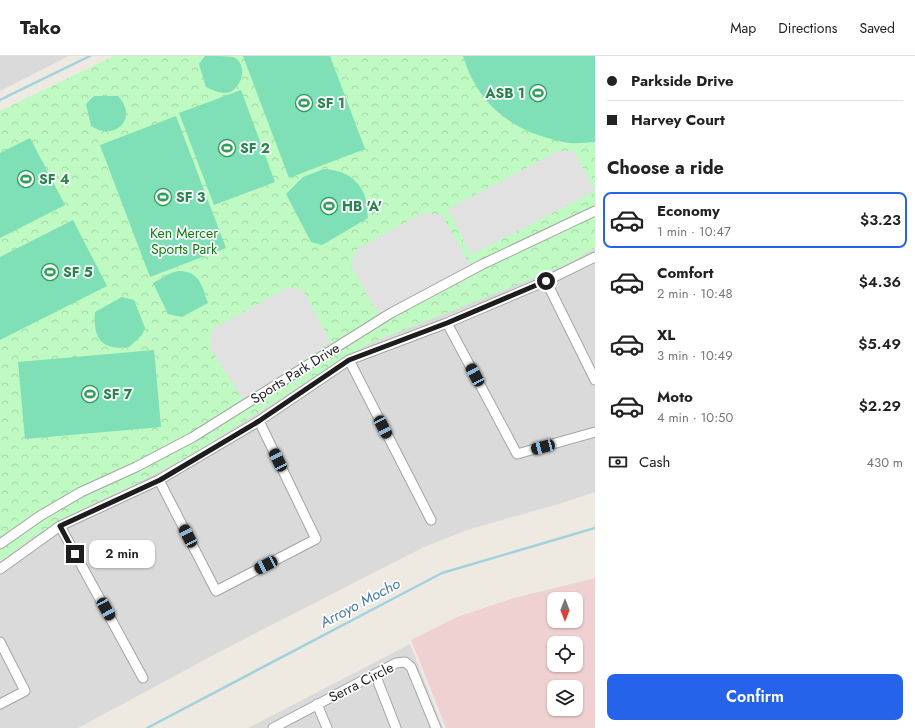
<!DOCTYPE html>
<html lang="en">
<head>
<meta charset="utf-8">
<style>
	body { margin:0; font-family:Jost,sans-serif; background:#f2f2f2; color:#222; height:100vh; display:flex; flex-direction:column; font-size:15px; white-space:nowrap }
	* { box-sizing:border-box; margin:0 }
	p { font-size:13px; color:#767676 }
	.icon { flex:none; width:22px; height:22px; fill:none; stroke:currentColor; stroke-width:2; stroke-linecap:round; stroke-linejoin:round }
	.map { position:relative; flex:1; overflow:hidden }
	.panel { display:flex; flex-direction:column; background:#fff; width:320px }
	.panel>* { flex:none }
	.banner { display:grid; align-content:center; height:88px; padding:0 12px; background:#fff }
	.needle { width:26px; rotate:180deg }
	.controls { position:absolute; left:547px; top:536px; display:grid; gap:8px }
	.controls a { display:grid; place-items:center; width:36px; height:36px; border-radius:8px; background:#fff; box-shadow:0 1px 3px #0004; font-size:20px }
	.end { position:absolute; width:18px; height:18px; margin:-9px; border:5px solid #1d1d1d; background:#fff; box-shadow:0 0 0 2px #fff }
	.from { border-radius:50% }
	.bubble { position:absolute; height:28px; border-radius:8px; background:#fff; box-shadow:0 1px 3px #0004; font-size:13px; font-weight:600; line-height:28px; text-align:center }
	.car { position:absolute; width:12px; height:24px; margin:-12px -6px; border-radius:5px; box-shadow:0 0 3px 1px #0007; background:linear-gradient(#222 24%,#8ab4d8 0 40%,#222 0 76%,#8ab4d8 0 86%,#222 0) }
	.banner b { display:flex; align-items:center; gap:14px; height:38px; font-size:15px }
	.banner b+b { border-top:1px solid #e0e0e0 }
	.banner i { width:10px; height:10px; background:#222 }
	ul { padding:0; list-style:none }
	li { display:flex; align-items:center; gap:12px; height:56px; margin:0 8px 6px; padding:0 4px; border:2px solid transparent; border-radius:8px }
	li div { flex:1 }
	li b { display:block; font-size:15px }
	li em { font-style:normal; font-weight:600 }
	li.on { border-color:#2563eb }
	li>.icon { width:36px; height:36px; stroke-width:1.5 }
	h2 { padding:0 12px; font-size:18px; line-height:48px }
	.pay { display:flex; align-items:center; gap:10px; height:44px; padding:0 12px; font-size:15px }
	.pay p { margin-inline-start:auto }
	.action { display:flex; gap:8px; margin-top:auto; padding:8px 12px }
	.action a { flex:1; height:46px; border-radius:8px; background:#2563eb; color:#fff; font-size:16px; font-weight:600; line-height:46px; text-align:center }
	header { display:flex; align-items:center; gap:24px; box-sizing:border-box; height:56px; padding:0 20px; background:#fff; border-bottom:1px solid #e0e0e0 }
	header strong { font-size:19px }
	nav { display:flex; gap:22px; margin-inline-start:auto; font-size:14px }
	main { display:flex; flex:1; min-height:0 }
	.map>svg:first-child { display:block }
</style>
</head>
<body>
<header>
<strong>Tako</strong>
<nav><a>Map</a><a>Directions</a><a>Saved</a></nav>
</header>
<main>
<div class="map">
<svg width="595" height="672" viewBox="0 0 595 672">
	<defs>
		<pattern id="park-crowns" width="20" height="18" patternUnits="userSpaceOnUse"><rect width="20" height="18" fill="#befac1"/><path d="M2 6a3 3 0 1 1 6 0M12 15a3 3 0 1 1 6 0" fill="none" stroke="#a3d6a5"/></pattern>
	</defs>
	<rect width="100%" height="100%" fill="#eeeae2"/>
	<path fill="#dbdada" d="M0,0H69L0,35Z
		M595,192V436L562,447L467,474L422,492L223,594L78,672H0V506L34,480L92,448L129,431L191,399L312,322L368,288L567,208Z
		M410,588L443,672H248Z"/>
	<path fill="#f0d1d1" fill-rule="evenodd" d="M595,522V672H446L411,584L457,561L514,542ZM554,543H576V565H554ZM554,587H576V609H554ZM554,631H576V653H554Z"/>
	<path fill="url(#park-crowns)" d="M114,0H595V192L567,208L517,229L368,288L312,322L191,399L129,431L92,448L34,480L0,506V55Z"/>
	<path fill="#7fdfb7" d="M205,0C213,0 226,0 233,1C248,7 243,30 230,36C222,39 213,34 206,31L199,8Z
		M243,0H330L365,93L289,122Z
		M463,0H595V86C587,86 578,88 570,87C560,86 548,82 538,79C499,65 475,39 463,0Z
		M241,34L275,126L214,149L179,57Z
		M94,40H118C139,62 115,86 91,70L86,48Z
		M176,60L226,192L150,221L100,89Z
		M30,82L65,149L0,182V97Z
		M324,113C341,114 357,121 364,138C367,145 367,154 368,162L322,189L311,186L286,138L303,121Z
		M73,164L107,230L0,284V201Z
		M178,215C200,215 202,230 208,247L182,261L168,258L153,227L171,217Z
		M122,241L134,244L145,272L142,279L129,291C101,295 93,282 95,256Z
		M154,294L161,371L25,383L18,306Z"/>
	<path fill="#e1e1e1" d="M558,95H574L595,135L471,199L448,153Z
		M422,157L442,159L471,210L379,260L351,210L357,193Z
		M288,231L303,234L331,287L243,344L210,292L211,274Z"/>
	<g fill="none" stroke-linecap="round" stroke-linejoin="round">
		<path stroke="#a2d2dd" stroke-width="2.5" d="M0,44L90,0
			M147,672L442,517L595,472"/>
		<g stroke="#a4a4a4" stroke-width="11">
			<path id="minor" d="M546,225L595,324
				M447,267L517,398L595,376
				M349,304L431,464
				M159,424L216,535L316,483L259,365
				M60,470L143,622
				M0,488L40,460L81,436L136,411L193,381L391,257L483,208L595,155
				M0,513L60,470L159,424L259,365L349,304L447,267L546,225L595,201
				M0,586L25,635L0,648
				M375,618L396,672
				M317,648L327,672
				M273,672L396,607L405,606L411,611L436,672"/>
		</g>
		<use href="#minor" stroke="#fff" stroke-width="9"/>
	</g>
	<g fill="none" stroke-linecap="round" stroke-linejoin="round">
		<path stroke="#1d1d1d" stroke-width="5" d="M75,498L60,470L160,424L259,365L349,304L447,267L546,225"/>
	</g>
	<defs>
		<g id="stadium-ring" transform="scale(0.9)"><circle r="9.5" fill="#fff" stroke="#2e9e5b" stroke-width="1.5"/><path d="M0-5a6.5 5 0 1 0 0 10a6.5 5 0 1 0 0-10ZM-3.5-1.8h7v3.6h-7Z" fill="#2e9e5b"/></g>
	</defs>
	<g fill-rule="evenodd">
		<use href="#stadium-ring" x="538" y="37"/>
		<use href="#stadium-ring" x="304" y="47"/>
		<use href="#stadium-ring" x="227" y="92"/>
		<use href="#stadium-ring" x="26" y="123"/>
		<use href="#stadium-ring" x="163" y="141"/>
		<use href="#stadium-ring" x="329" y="150"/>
		<use href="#stadium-ring" x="50" y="216"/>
		<use href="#stadium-ring" x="90" y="338"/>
	</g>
	<g text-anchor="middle" stroke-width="3.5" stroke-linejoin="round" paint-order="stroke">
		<g font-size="14" font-weight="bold" fill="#27864d" stroke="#fff" text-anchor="start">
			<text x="525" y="42" text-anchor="end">ASB 1</text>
			<text x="317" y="52">SF 1</text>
			<text x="240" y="97">SF 2</text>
			<text x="39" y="128">SF 4</text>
			<text x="176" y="146">SF 3</text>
			<text x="342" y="155">HB 'A'</text>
			<text x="63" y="221">SF 5</text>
			<text x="103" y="343">SF 7</text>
		</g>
		<g font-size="14" fill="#097d0f" stroke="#fff">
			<text x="184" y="182">Ken Mercer<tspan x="184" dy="16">Sports Park</tspan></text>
		</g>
		<g font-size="14" fill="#1d1d1d" stroke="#fff">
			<text transform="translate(295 317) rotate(-32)" y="5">Sports Park Drive</text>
			<text transform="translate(361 626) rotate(-27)" y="5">Serra Circle</text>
		</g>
		<g font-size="15" font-style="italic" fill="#457aa6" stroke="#fff">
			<text transform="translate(360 547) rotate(-28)" y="5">Arroyo Mocho</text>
		</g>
	</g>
</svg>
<div class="controls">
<a><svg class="needle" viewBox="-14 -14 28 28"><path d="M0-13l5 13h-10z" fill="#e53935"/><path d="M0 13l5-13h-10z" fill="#767676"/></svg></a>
<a><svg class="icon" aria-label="locate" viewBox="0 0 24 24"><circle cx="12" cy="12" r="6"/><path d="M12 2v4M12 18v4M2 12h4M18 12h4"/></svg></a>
<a><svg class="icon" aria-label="layers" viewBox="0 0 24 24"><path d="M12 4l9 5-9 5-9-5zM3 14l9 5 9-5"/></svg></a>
</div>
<i class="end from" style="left:546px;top:225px"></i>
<i class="end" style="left:75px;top:498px"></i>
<div class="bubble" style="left:89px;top:484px;width:66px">2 min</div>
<i class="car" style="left:475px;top:319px;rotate:332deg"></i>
<i class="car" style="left:383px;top:371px;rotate:153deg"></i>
<i class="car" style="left:543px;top:391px;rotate:255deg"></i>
<i class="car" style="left:278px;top:404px;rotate:334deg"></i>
<i class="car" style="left:188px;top:480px;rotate:333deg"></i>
<i class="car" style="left:266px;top:509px;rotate:243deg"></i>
<i class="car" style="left:106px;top:553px;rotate:151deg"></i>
</div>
<section class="panel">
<div class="banner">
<b><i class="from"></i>Parkside Drive</b>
<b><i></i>Harvey Court</b>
</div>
<h2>Choose a ride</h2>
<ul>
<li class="on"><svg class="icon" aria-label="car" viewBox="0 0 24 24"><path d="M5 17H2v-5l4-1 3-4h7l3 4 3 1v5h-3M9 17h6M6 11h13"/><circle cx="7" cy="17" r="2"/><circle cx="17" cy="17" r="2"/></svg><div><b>Economy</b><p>1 min · 10:47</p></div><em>$3.23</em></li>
<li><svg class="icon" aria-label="car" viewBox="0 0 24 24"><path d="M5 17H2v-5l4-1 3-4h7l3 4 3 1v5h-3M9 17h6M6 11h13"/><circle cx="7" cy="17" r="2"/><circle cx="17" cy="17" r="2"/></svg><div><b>Comfort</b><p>2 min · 10:48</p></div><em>$4.36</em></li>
<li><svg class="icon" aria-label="car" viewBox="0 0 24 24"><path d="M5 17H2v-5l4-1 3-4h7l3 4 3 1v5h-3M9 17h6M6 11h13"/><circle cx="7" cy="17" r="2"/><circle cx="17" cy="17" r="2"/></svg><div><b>XL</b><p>3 min · 10:49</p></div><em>$5.49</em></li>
<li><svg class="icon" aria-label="car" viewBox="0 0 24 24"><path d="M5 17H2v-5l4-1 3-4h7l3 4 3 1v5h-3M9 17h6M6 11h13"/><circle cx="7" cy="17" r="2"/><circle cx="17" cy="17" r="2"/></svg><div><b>Moto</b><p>4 min · 10:50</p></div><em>$2.29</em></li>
</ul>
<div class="pay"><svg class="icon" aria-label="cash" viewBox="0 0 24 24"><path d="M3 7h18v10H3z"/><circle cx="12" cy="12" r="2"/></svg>Cash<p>430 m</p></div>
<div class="action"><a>Confirm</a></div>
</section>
</main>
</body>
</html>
